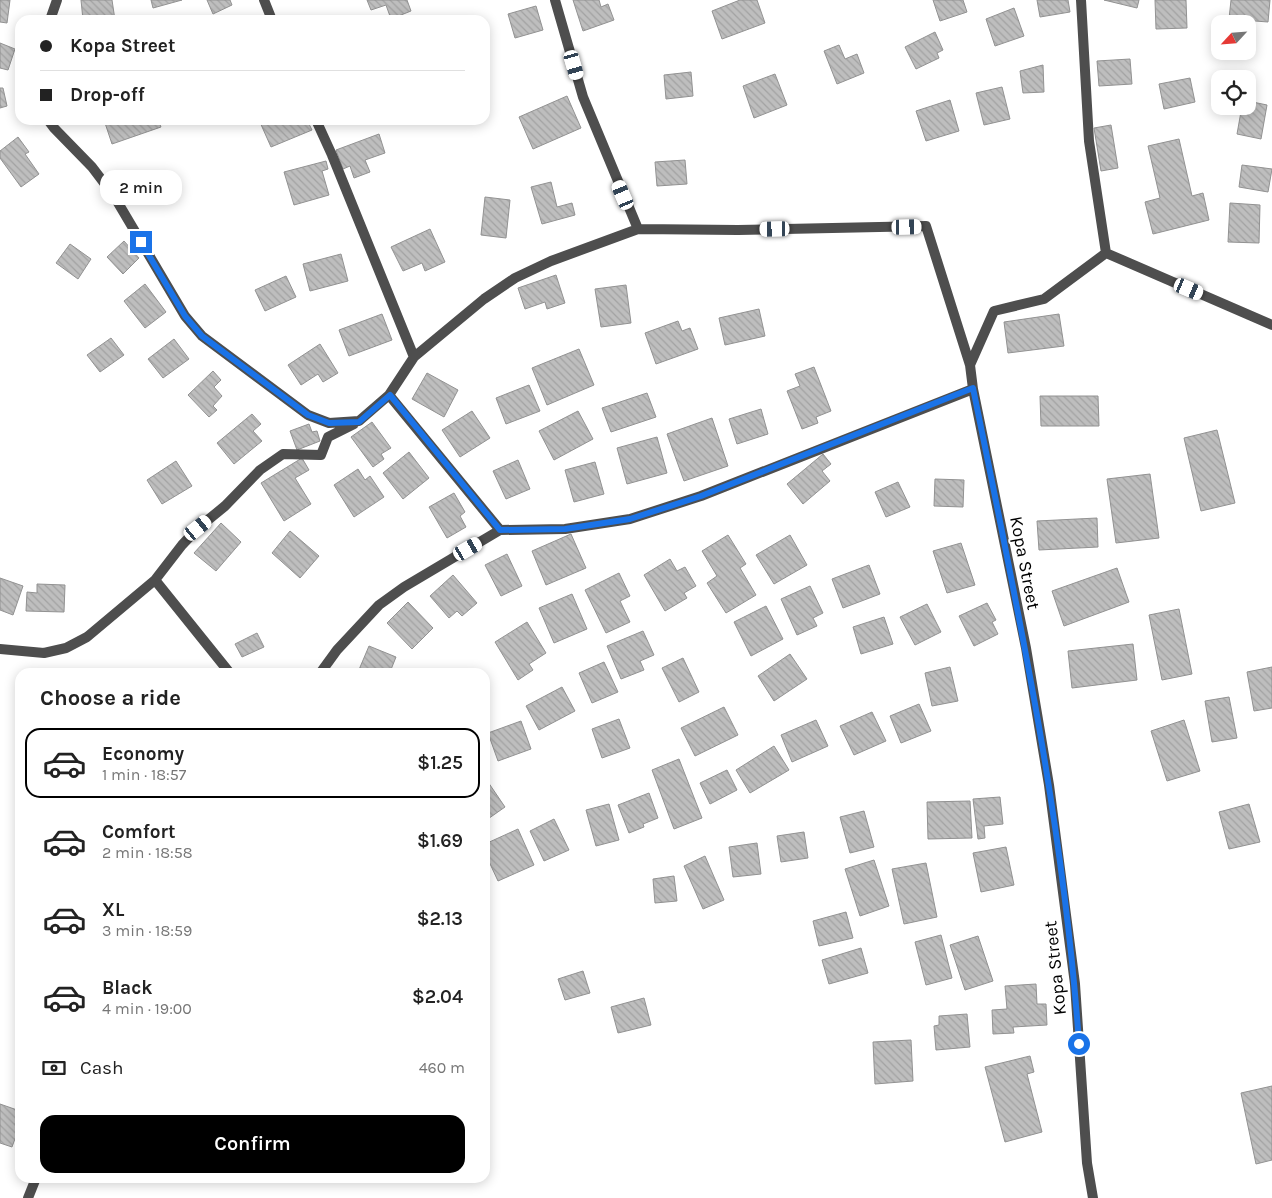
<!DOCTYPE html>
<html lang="en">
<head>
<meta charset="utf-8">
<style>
	body { margin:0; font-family:Karla,sans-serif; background:#f2f2f2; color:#222; height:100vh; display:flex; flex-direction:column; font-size:19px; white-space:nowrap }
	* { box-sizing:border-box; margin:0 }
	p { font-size:16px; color:#767676 }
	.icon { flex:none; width:28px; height:28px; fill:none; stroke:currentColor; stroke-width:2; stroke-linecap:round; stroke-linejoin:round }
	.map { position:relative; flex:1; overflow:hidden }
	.sheet { position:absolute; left:15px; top:668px; width:475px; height:515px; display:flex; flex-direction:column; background:#fff; border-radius:15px; box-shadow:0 2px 12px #0003 }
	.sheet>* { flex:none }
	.hud { position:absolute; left:15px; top:15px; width:475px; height:110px; border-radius:15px; box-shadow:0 2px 12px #0003; display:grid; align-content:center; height:110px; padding:0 25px; background:#fff }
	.needle { width:32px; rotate:244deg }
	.buttons { position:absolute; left:1211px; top:15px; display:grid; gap:10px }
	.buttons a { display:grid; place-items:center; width:45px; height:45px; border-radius:10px; background:#fff; box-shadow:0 2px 12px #0003; font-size:25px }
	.end { position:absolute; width:22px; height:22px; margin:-11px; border:6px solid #1a73e8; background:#fff; box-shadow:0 0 0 2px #fff }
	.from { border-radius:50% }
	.bubble { position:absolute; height:35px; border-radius:15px; background:#fff; box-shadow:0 2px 12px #0003; font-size:16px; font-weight:600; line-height:35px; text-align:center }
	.car { position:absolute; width:15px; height:30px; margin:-15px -8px; border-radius:6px; box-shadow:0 0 4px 1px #0007; background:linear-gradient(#fff 24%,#345 0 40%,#fff 0 76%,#345 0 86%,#fff 0) }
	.hud b { display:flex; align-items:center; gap:18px; height:48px; font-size:19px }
	.hud b+b { border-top:1px solid #e0e0e0 }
	.hud i { width:12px; height:12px; background:#222 }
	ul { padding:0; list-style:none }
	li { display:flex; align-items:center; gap:15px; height:70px; margin:0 10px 8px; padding:0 15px; border:2px solid transparent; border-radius:15px }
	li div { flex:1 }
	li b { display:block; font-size:19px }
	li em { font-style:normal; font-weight:600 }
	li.selected { border-color:#000 }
	li>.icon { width:45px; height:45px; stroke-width:1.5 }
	h2 { padding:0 25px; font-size:22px; line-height:60px }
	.pay { display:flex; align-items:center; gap:12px; height:55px; padding:0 25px; font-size:19px }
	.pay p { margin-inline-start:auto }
	.primary-button { display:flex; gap:10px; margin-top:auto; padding:10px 25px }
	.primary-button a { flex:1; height:58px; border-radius:15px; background:#000; color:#fff; font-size:20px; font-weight:600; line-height:58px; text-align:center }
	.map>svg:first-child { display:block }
</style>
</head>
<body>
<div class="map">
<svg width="1272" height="1198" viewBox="0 0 1272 1198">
	<defs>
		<pattern id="building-back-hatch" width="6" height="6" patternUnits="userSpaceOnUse" patternTransform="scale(1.25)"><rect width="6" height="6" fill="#bebebe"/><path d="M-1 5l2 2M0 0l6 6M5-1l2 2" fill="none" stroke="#a2a2a2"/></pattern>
	</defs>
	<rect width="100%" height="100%" fill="#fff"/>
	<path fill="url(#building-back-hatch)" stroke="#929292" d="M0,0H10L7,23L0,22Z
		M81,0H112L115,20H83Z
		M151,0H182L153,8Z
		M207,0H230L232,5L213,14Z
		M367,0H407L411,11L391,19L386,5L371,10Z
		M573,0H599L601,7L608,4L614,20L583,31Z
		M740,0H757L765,23L722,39L712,11Z
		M933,0H963L967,12L940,21Z
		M1037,0H1068L1070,12L1040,17Z
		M1104,0H1139L1137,8Z
		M1155,0H1186L1187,28L1156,29Z
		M1231,0H1270L1268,22L1229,19Z
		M536,6L543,30L515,38L508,14Z
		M1014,8L1024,36L995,46L986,19Z
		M935,32L943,50L937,53L939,58L916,69L905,47Z
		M0,43L15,49L8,70L0,68Z
		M839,45L845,59L857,54L864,73L837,84L824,51Z
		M1130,59L1132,84L1099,86L1097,61Z
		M1043,65L1044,92L1023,93L1020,71Z
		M691,72L693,96L666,99L664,75Z
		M775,74L787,105L754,118L743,86Z
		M1190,78L1195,102L1164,109L1159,84Z
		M1002,87L1010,119L984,125L976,93Z
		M0,88H3L7,106L0,108Z
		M567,96L581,128L533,149L519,117Z
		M950,100L959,131L926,141L916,111Z
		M1248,101L1267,105L1261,139L1237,134L1242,106H1248Z
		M104,120H158L161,127L112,144Z
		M259,120H294L296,124L307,120L312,130L271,147Z
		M1111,125L1118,168L1101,171L1094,128Z
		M379,134L385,153L365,160L370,172L354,178L350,166L343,169L336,150Z
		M18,137L29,152L25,154L39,174L21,187L0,158V151Z
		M1179,139L1192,196L1203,193L1209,220L1153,234L1145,202L1160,198L1148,146Z
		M685,160L687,184L657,186L655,162Z
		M326,161L328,169L322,171L329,195L294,205L284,172Z
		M1242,165L1272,169L1268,192L1239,187Z
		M551,182L557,207L572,203L575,215L542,224L531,187Z
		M485,197L510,200L506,238L481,235Z
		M1230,203L1260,205L1259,243L1228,242Z
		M430,229L445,262L425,271L422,263L403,271L391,247Z
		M124,241L139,258L123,274L107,257Z
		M70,244L91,259L78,279L56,263Z
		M341,254L348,281L310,291L303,264Z
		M556,275L565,303L547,309L545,302L525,309L518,288Z
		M286,276L296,297L265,311L255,290Z
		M145,284L166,312L145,328L124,301Z
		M626,285L631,323L601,327L595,289Z
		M759,309L765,336L725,345L719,318Z
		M382,314L392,340L349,356L339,330Z
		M1059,314L1064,346L1008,353L1004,322Z
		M678,321L682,331L690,328L698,349L656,364L645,333Z
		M111,338L124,355L100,372L87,355Z
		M174,339L189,359L163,378L148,359Z
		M320,344L338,373L323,382L318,374L301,385L288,365Z
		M579,349L594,385L547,405L532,368Z
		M814,367L831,411L816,417L818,423L802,429L787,391L800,386L795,374Z
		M213,371L221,380L214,387L222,396L213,406L217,410L209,417L188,395Z
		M427,373L458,390L444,417L412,399Z
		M529,385L540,411L506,424L496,398Z
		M647,393L656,417L611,432L602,408Z
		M1040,396H1098L1099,426H1041Z
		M761,409L768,434L737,444L729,419Z
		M472,411L490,438L460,457L442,430Z
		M578,411L593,439L554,460L539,431Z
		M252,414L261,424L253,431L262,441L234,464L217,443Z
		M712,418L728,466L684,481L667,434Z
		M372,422L391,448L381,454L384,459L373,467L351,437Z
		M309,424L312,432L317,431L320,441L297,450L290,431Z
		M1217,430L1235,503L1201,511L1184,438Z
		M657,437L667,473L627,484L617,448Z
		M409,452L429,478L403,499L383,473Z
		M823,454L831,464L822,471L830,481L803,504L787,484Z
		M302,458L309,470L295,478L311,504L284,521L261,483Z
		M518,460L530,489L506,499L493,471Z
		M176,461L192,486L162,504L147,480Z
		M595,462L604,494L574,502L565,470Z
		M358,469L365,480L370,476L384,497L354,517L334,485Z
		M1150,474L1159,538L1116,543L1107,479Z
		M935,479L964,480L963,507L934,506Z
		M898,482L910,507L886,517L875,492Z
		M454,493L465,512L460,516L466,527L447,538L429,507Z
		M1097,518L1098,547L1039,550L1037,521Z
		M221,523L241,542L216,571L194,553Z
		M290,531L319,556L300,578L272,553Z
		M571,534L586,568L546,585L532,551Z
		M728,535L746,564L740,568L756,595L726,613L707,583L717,576L702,551Z
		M790,535L807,565L774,584L756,555Z
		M961,543L975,585L947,593L933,551Z
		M507,554L522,586L501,596L485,565Z
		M670,559L677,571L685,567L696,586L684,593L687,598L665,611L644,575Z
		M869,565L880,594L843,608L832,579Z
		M1117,568L1129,602L1064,626L1052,591Z
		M619,573L630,596L620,601L630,622L606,633L585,590Z
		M453,575L477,603L462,616L457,611L449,618L430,596Z
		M0,578L23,586L13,615L0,610Z
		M37,584L65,585L64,612L26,611L27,592L37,593Z
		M810,586L823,613L813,618L817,626L797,635L781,599Z
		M572,594L587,629L554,643L539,608Z
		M408,602L433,628L412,649L387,623Z
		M987,603L996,620L992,622L998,634L974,646L959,616Z
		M927,604L941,632L915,645L900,617Z
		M766,606L783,639L751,656L734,622Z
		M1179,609L1192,674L1162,680L1149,615Z
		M884,617L893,644L861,654L853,627Z
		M527,622L546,653L529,664L533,670L518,680L495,642Z
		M643,631L654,655L640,661L644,670L621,679L607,646Z
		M257,633L264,647L242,657L235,644Z
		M1133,644L1137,680L1072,688L1068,651Z
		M369,646L396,657L390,672H358Z
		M790,654L807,679L774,701L758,676Z
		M683,658L699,692L679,702L662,668Z
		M604,662L618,692L592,703L579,673Z
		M950,667L958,701L932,706L925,673Z
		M1272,667V708L1254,711L1247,672Z
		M562,687L575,711L539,730L526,706Z
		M1229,697L1237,738L1212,742L1205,701Z
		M919,704L931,731L901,743L890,716Z
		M724,707L738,735L695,756L681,728Z
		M872,712L886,741L854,755L840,726Z
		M619,719L630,748L602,758L592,729Z
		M816,720L828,746L792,762L781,735Z
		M1184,720L1200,771L1167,781L1151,731Z
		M521,721L531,749L498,761L488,733Z
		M774,746L789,770L750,793L736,770Z
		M679,759L702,818L674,829L652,770Z
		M727,770L737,790L710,804L700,783Z
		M488,782L505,807L485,821V784Z
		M649,793L658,818L643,824L644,827L629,833L618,805Z
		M1000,797L1003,824L984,826L985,838L978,839L973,799Z
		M970,801L972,838L928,839L927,802Z
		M609,804L619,840L596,846L586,810Z
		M1249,804L1260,842L1229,849L1219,812Z
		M864,811L874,847L850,853L840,817Z
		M554,819L569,850L544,861L530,831Z
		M518,829L534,865L498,881L485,853V844Z
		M804,832L808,858L781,862L777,836Z
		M757,843L761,874L733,877L729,847Z
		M1006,847L1014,885L981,892L973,853Z
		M705,856L724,900L703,909L684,866Z
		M874,860L889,906L860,916L845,869Z
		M926,863L937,917L904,924L892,869Z
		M674,876L677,901L655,903L653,879Z
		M846,912L853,938L819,946L813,921Z
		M941,935L952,978L926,985L915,942Z
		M978,936L993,981L965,990L950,945Z
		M861,948L868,973L829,984L822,960Z
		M583,971L590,993L565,1000L558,979Z
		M1036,984L1037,1004H1046L1047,1025L1013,1027L1014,1033L993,1034L992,1010L1007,1009L1005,986Z
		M644,998L651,1025L618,1033L611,1007Z
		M967,1014L970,1047L936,1050L934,1026L939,1025V1016Z
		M911,1040L913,1081L875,1084L873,1042Z
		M1030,1056L1034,1072L1027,1074L1042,1132L1005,1142L985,1067Z
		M1272,1086V1160L1256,1164L1241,1093Z
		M0,1104L20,1111L15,1124L20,1125L12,1147L0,1143Z"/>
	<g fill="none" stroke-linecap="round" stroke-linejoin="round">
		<path stroke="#4e4e4e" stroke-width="10" d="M264,0L272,20
			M555,0L583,97L638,229
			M1081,0L1089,141L1106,253
			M50,20L57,0
			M48,120L54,128L92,167L114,196L185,316L202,336L308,415L329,423L359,421L389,395L414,357L484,299L515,278L551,261L638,229L738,230L926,226L970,365L973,389L1026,648L1049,785L1075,984L1087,1163L1093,1198
			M316,120L332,155L414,357
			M1106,253L1272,325
			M970,365L994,311L1044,299L1106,253
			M389,395L500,530
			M155,580L229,672
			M0,649L44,653L66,648L87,637L155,580L182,545L198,528L225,506L260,470L283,454L321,455L328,437L354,424
			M321,672L337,650L379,605L404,587L500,530L565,529L630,519L701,496L973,389
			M28,1198L36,1178"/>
	</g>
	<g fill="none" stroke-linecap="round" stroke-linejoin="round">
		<path stroke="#1a73e8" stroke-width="6" d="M141,242L185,316L202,336L308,415L329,423L359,422L390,395L500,530L565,529L630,519L701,496L973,388C1017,605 1064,823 1079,1044"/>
	</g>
	<g text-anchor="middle" stroke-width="4" stroke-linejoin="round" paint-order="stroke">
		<g font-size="18" fill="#000" stroke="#fff">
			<text transform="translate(1025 563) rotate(79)" y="6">Kopa Street</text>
			<text transform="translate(1055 968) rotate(-96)" y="6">Kopa Street</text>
		</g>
	</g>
</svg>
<div class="buttons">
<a><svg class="needle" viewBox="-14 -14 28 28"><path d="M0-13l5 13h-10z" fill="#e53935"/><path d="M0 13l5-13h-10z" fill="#767676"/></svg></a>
<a><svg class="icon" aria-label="locate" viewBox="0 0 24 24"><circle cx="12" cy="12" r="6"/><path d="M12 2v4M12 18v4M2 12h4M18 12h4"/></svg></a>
</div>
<i class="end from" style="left:1079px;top:1044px"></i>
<i class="end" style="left:141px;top:242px"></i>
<div class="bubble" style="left:100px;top:170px;width:82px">2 min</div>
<i class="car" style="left:574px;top:65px;rotate:164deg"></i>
<i class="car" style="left:623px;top:195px;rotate:337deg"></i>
<i class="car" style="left:907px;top:227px;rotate:89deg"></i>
<i class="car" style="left:775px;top:229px;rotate:269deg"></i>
<i class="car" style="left:1189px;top:289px;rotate:113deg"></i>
<i class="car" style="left:198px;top:528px;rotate:51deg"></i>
<i class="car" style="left:468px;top:549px;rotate:60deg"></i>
<div class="hud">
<b><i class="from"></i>Kopa Street</b>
<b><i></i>Drop-off</b>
</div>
<section class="sheet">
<h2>Choose a ride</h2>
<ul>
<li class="selected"><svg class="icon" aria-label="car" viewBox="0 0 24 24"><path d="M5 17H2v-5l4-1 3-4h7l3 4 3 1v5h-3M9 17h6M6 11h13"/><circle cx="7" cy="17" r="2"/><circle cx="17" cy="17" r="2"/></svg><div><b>Economy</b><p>1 min · 18:57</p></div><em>$1.25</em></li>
<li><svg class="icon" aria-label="car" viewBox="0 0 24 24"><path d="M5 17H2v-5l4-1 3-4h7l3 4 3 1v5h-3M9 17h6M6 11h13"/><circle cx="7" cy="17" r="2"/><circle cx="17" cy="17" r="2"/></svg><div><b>Comfort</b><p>2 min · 18:58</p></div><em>$1.69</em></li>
<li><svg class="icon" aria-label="car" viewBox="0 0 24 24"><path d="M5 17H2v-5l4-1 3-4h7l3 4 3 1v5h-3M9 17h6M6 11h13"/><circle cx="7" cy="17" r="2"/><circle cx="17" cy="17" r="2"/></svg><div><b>XL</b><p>3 min · 18:59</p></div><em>$2.13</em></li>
<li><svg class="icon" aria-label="car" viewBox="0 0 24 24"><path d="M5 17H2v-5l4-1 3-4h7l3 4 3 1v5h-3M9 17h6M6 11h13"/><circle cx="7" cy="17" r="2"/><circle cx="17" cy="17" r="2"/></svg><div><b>Black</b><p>4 min · 19:00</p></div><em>$2.04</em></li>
</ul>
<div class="pay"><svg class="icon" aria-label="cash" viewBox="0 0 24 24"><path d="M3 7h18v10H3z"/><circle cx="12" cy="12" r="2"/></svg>Cash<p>460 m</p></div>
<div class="primary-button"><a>Confirm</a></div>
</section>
</div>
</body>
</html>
